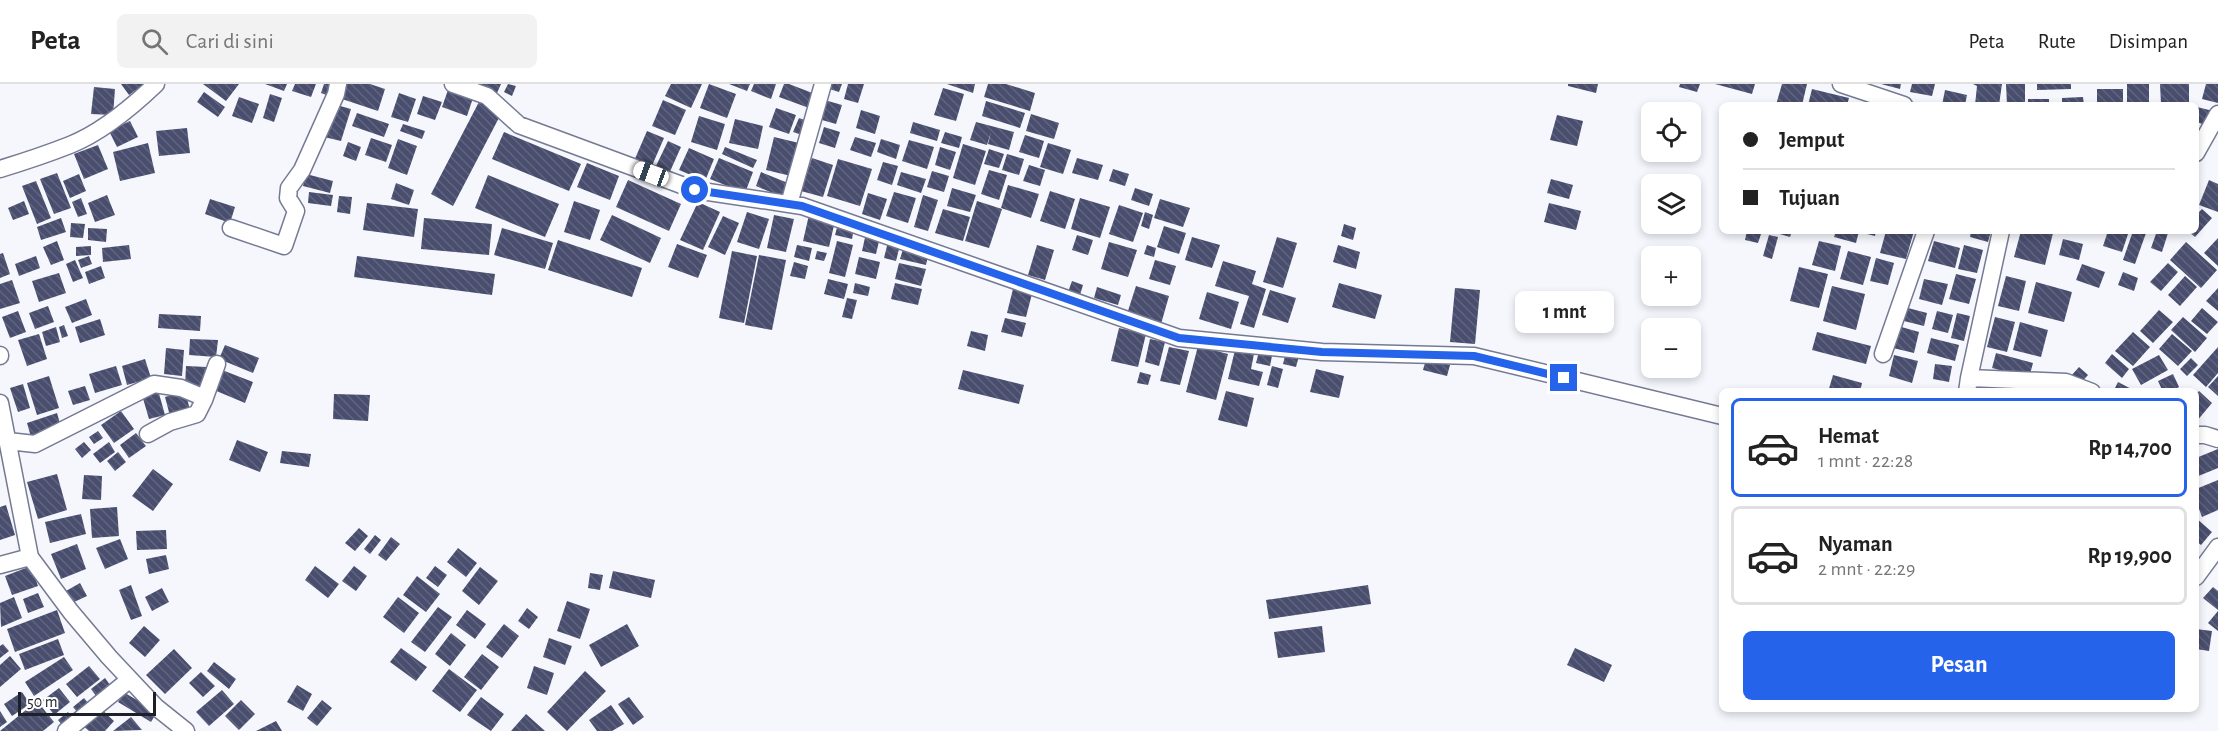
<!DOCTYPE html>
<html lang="id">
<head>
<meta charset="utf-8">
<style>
	body { margin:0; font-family:"Alegreya Sans",sans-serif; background:#f2f2f2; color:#222; height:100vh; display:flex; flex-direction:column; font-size:22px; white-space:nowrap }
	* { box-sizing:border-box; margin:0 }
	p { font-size:20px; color:#767676 }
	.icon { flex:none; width:33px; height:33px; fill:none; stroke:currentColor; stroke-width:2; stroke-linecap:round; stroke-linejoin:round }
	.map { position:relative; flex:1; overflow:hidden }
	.sheet { position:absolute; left:1719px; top:304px; width:480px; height:324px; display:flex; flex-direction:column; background:#fff; border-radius:9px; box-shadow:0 3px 9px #0003 }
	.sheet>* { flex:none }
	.banner { position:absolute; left:1719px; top:18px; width:480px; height:132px; border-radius:9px; box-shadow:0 3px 9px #0003; display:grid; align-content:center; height:132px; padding:0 24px; background:#fff }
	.tools { position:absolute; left:1641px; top:18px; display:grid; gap:12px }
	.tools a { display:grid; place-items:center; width:60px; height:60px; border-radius:9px; background:#fff; box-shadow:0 3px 9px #0003; font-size:30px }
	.scale { position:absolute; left:18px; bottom:15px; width:138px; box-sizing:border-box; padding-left:6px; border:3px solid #1d1f29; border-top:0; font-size:16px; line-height:21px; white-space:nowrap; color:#1d1f29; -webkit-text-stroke:4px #fff; paint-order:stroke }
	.end { position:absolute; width:27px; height:27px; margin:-14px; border:8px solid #2563eb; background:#fff; box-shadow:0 0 0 3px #fff }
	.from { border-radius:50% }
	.bubble { position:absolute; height:42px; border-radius:9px; background:#fff; box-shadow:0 3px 9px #0003; font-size:20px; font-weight:700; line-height:42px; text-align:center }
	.car { position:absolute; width:18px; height:36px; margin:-18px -9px; border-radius:8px; box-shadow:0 0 4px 2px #0007; background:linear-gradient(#fff 24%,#345 0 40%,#fff 0 76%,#345 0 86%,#fff 0) }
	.banner b { display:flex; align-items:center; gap:21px; height:57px; font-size:22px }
	.banner b+b { border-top:2px solid #e0e0e0 }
	.banner i { width:15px; height:15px; background:#222 }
	ul { padding:10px 0 0; list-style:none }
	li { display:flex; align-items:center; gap:18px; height:99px; margin:0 12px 9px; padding:0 12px; border:3px solid #e0e0e0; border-radius:9px }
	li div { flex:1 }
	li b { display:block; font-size:22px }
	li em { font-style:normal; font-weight:700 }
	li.current { border-color:#2563eb }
	li>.icon { width:54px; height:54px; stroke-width:1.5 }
	.primary-button { display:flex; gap:12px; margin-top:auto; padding:12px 24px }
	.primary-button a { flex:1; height:69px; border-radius:9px; background:#2563eb; color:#fff; font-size:24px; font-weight:700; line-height:69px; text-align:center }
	header { display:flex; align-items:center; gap:36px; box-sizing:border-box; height:84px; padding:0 30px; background:#fff; border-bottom:2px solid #e0e0e0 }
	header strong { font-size:28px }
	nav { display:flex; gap:33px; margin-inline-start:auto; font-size:21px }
	.search { width:420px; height:54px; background:#f2f2f2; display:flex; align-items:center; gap:15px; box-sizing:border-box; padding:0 21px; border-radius:9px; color:#767676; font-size:22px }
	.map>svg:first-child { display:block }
</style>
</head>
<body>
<header>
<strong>Peta</strong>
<div class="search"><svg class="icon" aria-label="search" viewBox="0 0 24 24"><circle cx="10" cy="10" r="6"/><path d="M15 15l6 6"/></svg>Cari di sini</div>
<nav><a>Peta</a><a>Rute</a><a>Disimpan</a></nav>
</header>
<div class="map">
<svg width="2218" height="647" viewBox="0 0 2218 647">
	<defs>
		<pattern id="building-back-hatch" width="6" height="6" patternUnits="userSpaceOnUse" patternTransform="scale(1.5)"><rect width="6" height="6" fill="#494e6e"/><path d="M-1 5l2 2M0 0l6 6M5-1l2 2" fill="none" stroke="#60647e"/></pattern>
	</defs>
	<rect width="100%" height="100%" fill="#f5f7fd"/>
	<path fill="url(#building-back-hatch)" d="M121,0H144L129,11Z
		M203,0H239L226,17Z
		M265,0H287L284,7Z
		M295,0H316L311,13L292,7Z
		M324,0H333L329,12L321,9Z
		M344,0H370L385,5L378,27L339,14Z
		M477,0H501L497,9Z
		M508,0L516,2L512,12L504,8Z
		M671,0H702L691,24L665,12Z
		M709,0L736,10L727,34L700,24Z
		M729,0H750L747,7Z
		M754,0H776L771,15L751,7Z
		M784,0H789L815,10L809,24L779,13Z
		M827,0H842L839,8L826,4Z
		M848,0H864L858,19L844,15Z
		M947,0H975L973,9Z
		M988,0H1006L1035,9L1030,27L984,13Z
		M1568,0H1598L1596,9L1568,2Z
		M1680,0H1700L1697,8L1679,3Z
		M1715,0H1755L1752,10Z
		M1782,0H1807L1802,21H1776Z
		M1881,0H1901L1900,5Z
		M1912,0H1935L1932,12L1910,8Z
		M1973,0H2002L1999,21H1975L1977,2Z
		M2006,0H2025V21H2007Z
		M2037,0H2071V5L2037,6Z
		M2127,0H2149V21H2127Z
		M2160,0H2189V20H2161Z
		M2206,0H2218V19L2202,15Z
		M94,3L115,5L113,31L91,30Z
		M943,4L964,10L956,37L934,31Z
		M1812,5L1849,14L1847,21H1808Z
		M2097,5H2123V21H2097Z
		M448,6L473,14L467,32L442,23Z
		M1945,6L1967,11L1965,21H1942Z
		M204,8L225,23L218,33L197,18Z
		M399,9L416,15L408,38L391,33Z
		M270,10L282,14L274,38L263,34Z
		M423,12L442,18L435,36L417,30Z
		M239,13L259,20L252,39L232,32Z
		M2083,13L2084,21H2062V14Z
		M821,15L842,21L836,40L815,34Z
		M2028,15H2049V21H2028Z
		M480,16L502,28L453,122L431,110Z
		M663,16L686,26L675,51L652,42Z
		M986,17L1025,29L1020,44L982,32Z
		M333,20L351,25L341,57L324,53Z
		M2197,23L2213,27L2209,42L2196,38Z
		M776,24L796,31L789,50L769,43Z
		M861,26L880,32L875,50L856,44Z
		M357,29L389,40L384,53L352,42Z
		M1031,30L1059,39L1054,55L1026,47Z
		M1557,31L1583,37L1577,62L1550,56Z
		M699,32L725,40L717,66L691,58Z
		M799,34L810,38L805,52L793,48Z
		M735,35L763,42L758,65L729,59Z
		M130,37L138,53L117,63L109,47Z
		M913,38L940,46L937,57L910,49Z
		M976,38L1014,48L1009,66L988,60L991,48L987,61L970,56Z
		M403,40L425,47L422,55L400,47Z
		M824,43L840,48L835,64L819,59Z
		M187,44L190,69L159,72L156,47Z
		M647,47L664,54L651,84L634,77Z
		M504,48L581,80L569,107L492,75Z
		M945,48L962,53L959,64L941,59Z
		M1025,51L1044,57L1039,74L1019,68Z
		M774,53L799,59L791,92L766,86Z
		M855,53L876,59L871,73L850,66Z
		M371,54L392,61L386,78L365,71Z
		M398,55L417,62L407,91L388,84Z
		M881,55L900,61L896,75L877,68Z
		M909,56L934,63L927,85L902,77Z
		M668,57L681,63L668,92L654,86Z
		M348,58L361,63L356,77L343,72Z
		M148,59L155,89L120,97L113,68Z
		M1048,59L1071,66L1063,90L1040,83Z
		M963,60L986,67L975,101L953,94Z
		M98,61L108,85L84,95L74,70Z
		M725,63L757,76L753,84L722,70Z
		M940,63L956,68L950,86L935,81Z
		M689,64L714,75L705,97L679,86Z
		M989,65L1004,70L999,84L984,80Z
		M1007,70L1024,75L1019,91L1002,86Z
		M719,74L753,88L745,109L710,95Z
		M812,74L833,81L823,113L801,107Z
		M1077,74L1103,81L1098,96L1072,89Z
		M838,75L872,85L860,122L827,112Z
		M883,78L898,82L892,101L877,96Z
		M587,79L619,92L610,116L577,103Z
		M1029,81L1045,86L1040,102L1023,97Z
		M1113,85L1129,90L1125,102L1109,97Z
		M989,86L1007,91L999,116L981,110Z
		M932,87L949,92L944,108L927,103Z
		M761,88L788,99L782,113L756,102Z
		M901,88L926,95L921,109L897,101Z
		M57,89L71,124L54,130L40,95Z
		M79,90L86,107L70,114L63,97Z
		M306,90L333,97L330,109L303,102Z
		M488,91L559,120L545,153L475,124Z
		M1551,95L1573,101L1569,115L1547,109Z
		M628,96L681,120L669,147L616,123Z
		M2209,96L2218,100V128L2199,121Z
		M36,97L51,134L37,140L22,102Z
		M396,99L414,106L409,121L391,115Z
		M1008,101L1039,110L1031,134L1001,124Z
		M952,104L976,111L970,128L947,122Z
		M1135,104L1153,110L1149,122L1131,116Z
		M1050,107L1075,115L1065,145L1040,137Z
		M309,108L333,111L331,122L308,119Z
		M894,108L916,114L908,139L886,132Z
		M868,109L887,115L880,136L862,130Z
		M107,111L115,131L95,138L88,119Z
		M923,111L938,116L928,147L914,143Z
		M339,112L352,113L350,130L337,128Z
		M81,114L87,130L78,133L72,118Z
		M1080,114L1110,123L1100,154L1071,145Z
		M210,115L235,123L230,139L205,130Z
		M1160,115L1190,124L1183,143L1154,134Z
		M24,117L29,130L13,136L8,124Z
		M574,117L600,126L590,156L564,148Z
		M977,117L1002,125L989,164L965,157Z
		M698,118L720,128L703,166L680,156Z
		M367,119L418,125L414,153L363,146Z
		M1549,119L1581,127L1576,146L1544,138Z
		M1119,121L1143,129L1133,158L1109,150Z
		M943,125L970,133L963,157L935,149Z
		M2202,125L2212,134L2195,153L2188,147H2196V131Z
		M747,128L769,135L759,165L737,158Z
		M1145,128L1153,131L1149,145L1141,142Z
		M612,131L661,154L650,179L600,156Z
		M774,131L794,135L786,168L767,164Z
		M809,131L835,137L829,163L803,157Z
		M723,132L739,139L725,171L708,163Z
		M61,134L66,148L41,156L37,143Z
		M424,134L492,140L489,171L421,165Z
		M71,139L85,140L83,154L70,153Z
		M838,140L854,144L852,155L835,151Z
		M1344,140L1356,144L1353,156L1341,152Z
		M1164,142L1186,149L1179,170L1157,163Z
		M88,144L107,145L106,158L88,156Z
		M502,144L553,159L545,185L494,171Z
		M1747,147H1762L1758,159L1745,156Z
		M1770,147H1792L1790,153Z
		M1836,147H1859L1856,159L1834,153Z
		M1863,147H1876L1875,152L1863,149Z
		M1886,147H1914L1906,175L1880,169Z
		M1971,147H1991L1988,158L1970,153Z
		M2021,147L2053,149L2045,181L2014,173Z
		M2108,147H2129L2122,168L2103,162Z
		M2133,147L2146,149L2135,180L2123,176Z
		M2157,147L2168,149L2162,168L2151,164Z
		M866,149L880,153L876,170L862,167Z
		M1077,151L1093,156L1088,171L1072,166Z
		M1769,151L1778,153L1772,175L1763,172Z
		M1192,153L1220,161L1212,184L1185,176Z
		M1277,153L1297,159L1283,204L1263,198Z
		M2218,154V182L2204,169Z
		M2063,155L2083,160L2079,176L2059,171Z
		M558,156L642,184L632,213L548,186Z
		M57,157L64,176L51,181L43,163Z
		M837,157L853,161L845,193L829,189Z
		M1819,157L1841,162L1835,187L1812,181Z
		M1934,157L1960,164L1955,184L1928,177Z
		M888,158L900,161L896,177L884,174Z
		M1109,158L1137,166L1128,193L1101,185Z
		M2186,158L2217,186L2201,204L2170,176Z
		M677,160L707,171L698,194L668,183Z
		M129,161L131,175L103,178L102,164Z
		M797,161L812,164L809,177L794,173Z
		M1037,161L1054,166L1045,196L1028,191Z
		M1147,161L1156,164L1154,173L1144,170Z
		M1338,161L1360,168L1356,185L1333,178Z
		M1964,161L1983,166L1977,189L1958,185Z
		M91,162V171L76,172V163Z
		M904,162L929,168L926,181L900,175Z
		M732,167L757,172L744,239L719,234Z
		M817,167L827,169L824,177L815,175Z
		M1848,167L1871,173L1863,201L1840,195Z
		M3,169L10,190L0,194V170Z
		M759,171L786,176L772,246L745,241Z
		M36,172L40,184L19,192L15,180Z
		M89,172L92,180L81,184L78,176Z
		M357,172L495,190L492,211L354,193Z
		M859,173L880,178L876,195L855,190Z
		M1876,174L1894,179L1888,201L1870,197Z
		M75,176L83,194L73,198L66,180Z
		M1155,176L1176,182L1170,201L1149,195Z
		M1223,177L1256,187L1252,200L1266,205L1254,244L1240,240L1249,212L1215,202Z
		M794,178L808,182L805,195L790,192Z
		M899,179L926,185L921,202L895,195Z
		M2168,179L2178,188L2161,207L2150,198Z
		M2082,180L2105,188L2099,204L2076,196Z
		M101,182L105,194L89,200L85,188Z
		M1799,183L1828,190L1819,224L1790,217Z
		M2123,188L2138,194L2134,207L2118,201Z
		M59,189L66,209L39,218L32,197Z
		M1956,190L1976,195L1969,220L1949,215Z
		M2006,192L2026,197L2019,227L1998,222Z
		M2185,192L2197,203L2180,222L2168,211Z
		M828,195L848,200L844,215L824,210Z
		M1924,195L1948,200L1942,221L1919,215Z
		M12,196L20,219L0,225V200Z
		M1072,197L1083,201L1080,211L1068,208Z
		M2036,198L2072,208L2064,238L2028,229Z
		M855,199L870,203L868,212L853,209Z
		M895,199L922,205L918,221L891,215Z
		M1339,199L1382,211L1375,235L1332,223Z
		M1136,202L1169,212L1161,240L1127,230Z
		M1832,202L1865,210L1856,246L1823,237Z
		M1097,203L1121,211L1118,221L1094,214Z
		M1455,204L1480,206L1475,260L1450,258Z
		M2218,204V227L2206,217Z
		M1013,205L1032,210L1026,233L1007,229Z
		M1270,206L1296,214L1288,239L1262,231Z
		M1207,208L1239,218L1231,245L1199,235Z
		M847,214L857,216L852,235L842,233Z
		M86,215L92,231L72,239L65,223Z
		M48,222L54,238L35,245L29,229Z
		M1908,224L1927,229L1924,242L1904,237Z
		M2202,224L2218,238L2207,250L2191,237Z
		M2159,226L2173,238L2153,259L2140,247Z
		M18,227L26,248L10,254L2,233Z
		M1937,227L1953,231L1948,249L1932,245Z
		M1957,229L1970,232L1964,257L1951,254Z
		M159,230L201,232L200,247L158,244Z
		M1995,233L2015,238L2007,268L1987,263Z
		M2183,233L2207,254L2195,268L2171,246Z
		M1005,234L1026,239L1022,253L1001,248Z
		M100,235L105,251L80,259L75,243Z
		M2020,238L2048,246L2041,273L2013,266Z
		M64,241L68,252L62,254L59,243Z
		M1898,242L1919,248L1914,269L1893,264Z
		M56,243L60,258L46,262L42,248Z
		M1119,244L1146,250L1138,283L1111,277Z
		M971,247L988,251L985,267L967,262Z
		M1817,248L1871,262L1866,280L1812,266Z
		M2133,248L2150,263L2133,282L2115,267Z
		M39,250L47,275L27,282L18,256Z
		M2172,250L2192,267L2178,282L2159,265Z
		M1931,254L1959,261L1955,277L1927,269Z
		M190,255L218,256L216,273L189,271Z
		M1150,255L1165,258L1159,282L1145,278Z
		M225,261L259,274L253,289L219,275Z
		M1198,262L1228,270L1216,316L1186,308Z
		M1169,263L1189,267L1180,301L1160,297Z
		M2218,263V289L2206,303L2193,291Z
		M166,264L184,266L182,292L164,290Z
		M1260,264L1273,267L1270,282L1256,279Z
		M1235,266L1254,270L1251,285L1263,288L1259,302L1228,295Z
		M1286,268L1299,272L1296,283L1283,280Z
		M1996,269L2033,279L2029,294L1992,284Z
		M2112,270L2129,285L2122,294L2105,279Z
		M1894,271L1918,277L1912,299L1889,292Z
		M2159,271L2168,286L2141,301L2132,285Z
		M2191,274L2198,281L2187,292L2180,285Z
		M145,275L151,294L127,301L122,282Z
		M1426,275L1450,281L1447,292L1423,286Z
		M1935,280L1952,282L1949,298L1933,295Z
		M116,282L122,301L95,309L89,290Z
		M186,282L207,283L205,303L185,302Z
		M1272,282L1283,285L1278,304L1267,301Z
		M2079,283L2088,291L2080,300L2071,292Z
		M1316,285L1344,292L1339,314L1310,308Z
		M222,286L253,298L245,319L214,306Z
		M963,286L1024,301L1019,320L958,305Z
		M1140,288L1151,291L1148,301L1137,299Z
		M2173,290L2179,303L2170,308H2163L2158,297Z
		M1833,291L1862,299L1860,308H1828Z
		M49,292L59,324L37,331L27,299Z
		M2218,292V312L2208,303Z
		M1998,298L2024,300L2023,308H1997Z
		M2118,298L2137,308H2113Z
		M23,300L30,324L18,328L10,304Z
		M85,302L90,316L73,321L68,307Z
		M158,306L165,331L149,335L142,311Z
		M185,307L190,326L170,332L165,313Z
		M1226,307L1254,314L1247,343L1218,336Z
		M2199,307L2212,319L2196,338V310Z
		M334,310L370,311L368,337L333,335Z
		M121,327L134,345L114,359L101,341Z
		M57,329L61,343L31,353L27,339Z
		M98,347L103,354L94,360L89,353Z
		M136,349L146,362L129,374L120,361Z
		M237,356L268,368L260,388L229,376Z
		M84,358L91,366L82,374L75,365Z
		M109,358L115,368L100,379L93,370Z
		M2218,365V384L2196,393V374Z
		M282,367L311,370L309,383L280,379Z
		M118,368L126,378L115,387L107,377Z
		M153,385L173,400L153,427L132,412Z
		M57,390L67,426L38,435L27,398Z
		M84,391L102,392L101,416L82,415Z
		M2218,396V426L2202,433L2196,417V405Z
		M6,421L15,451L0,456V423Z
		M117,423L119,452L92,454L90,425Z
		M81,430L86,450L50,459L45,438Z
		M2196,434L2212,448L2201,461L2196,457Z
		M359,444L368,452L355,467L345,459Z
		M166,446L167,465L137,466L136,447Z
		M375,451L381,456L370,470L364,465Z
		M391,453L400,460L386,477L378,471Z
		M120,455L128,475L105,485L96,464Z
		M77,460L86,485L61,495L51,470Z
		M458,464L477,479L466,493L447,478Z
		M166,471L169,485L149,490L146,475Z
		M31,482L38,502L12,511L5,492Z
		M315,482L339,500L328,514L305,496Z
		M354,482L367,492L356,507L342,497Z
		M435,482L447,491L438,503L426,494Z
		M480,483L498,497L479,521L462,507Z
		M613,487L655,496L651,514L609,504Z
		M590,489L603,491L600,506L588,504Z
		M417,492L440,510L426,528L403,511Z
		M80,499L87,512L72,519L66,507Z
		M131,501L142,532L131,536L119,506Z
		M1368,501L1371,520L1269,535L1266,516Z
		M2213,503L2218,507V526L2203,514Z
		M162,504L169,518L152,527L145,513Z
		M38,509L44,523L28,529L23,515Z
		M14,513L22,534L1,543L0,519Z
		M398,513L419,529L404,549L383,533Z
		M567,517L590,525L580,555L557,547Z
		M438,523L452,533L425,568L411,558Z
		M527,524L538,533L529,545L518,537Z
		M57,526L65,549L15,568L7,545Z
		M467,526L486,540L475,555L456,541Z
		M2218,527V547L2208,539Z
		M504,540L519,552L502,574L486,563Z
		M627,540L639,562L601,583L589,561Z
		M144,542L160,556L145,573L129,559Z
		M1322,542L1325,568L1278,574L1274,548Z
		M2196,545L2212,547L2209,567L2196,565Z
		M451,549L466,561L450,582L435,570Z
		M549,554L572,562L565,581L543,573Z
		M58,555L64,571L25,586L19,570Z
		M3,560L9,567L0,574V562Z
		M401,564L427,583L416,597L390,578Z
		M1575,564L1612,581L1604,598L1567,581Z
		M174,565L192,584L165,610L146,591Z
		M482,570L499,583L481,606L464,593Z
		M10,572L21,585L0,603V581Z
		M64,573L73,586L34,612L25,598Z
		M214,578L236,595L229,605L207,587Z
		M89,582L100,595L77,613L66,600Z
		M534,582L554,589L547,611L527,604Z
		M449,585L477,606L460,628L432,607Z
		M585,587L606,607L567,647L547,628Z
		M201,588L215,602L203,613L189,599Z
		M105,594L113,605L99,616L91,605Z
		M297,601L312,610L303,627L287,618Z
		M59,604L70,618L54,631L43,616Z
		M222,606L234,620L209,642L196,628Z
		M22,608L30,620L12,632L4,620Z
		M125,609L157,628L151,638L118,618Z
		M481,613L504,630L491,647L467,631Z
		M629,613L644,633L633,641L618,620Z
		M84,614L89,620L78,629L73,623Z
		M241,616L255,630L239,646L225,632Z
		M322,616L332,624L317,642L307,634Z
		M37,617L54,638L43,647H0Z
		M611,621L624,640L612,647H597L589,636Z
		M99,623L114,637L105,647H89L82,641Z
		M0,627L7,638L0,643Z
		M68,628L73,635L63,642L58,636Z
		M526,630L545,647H511Z
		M131,633L142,646L113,647Z
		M276,637L282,647H256Z"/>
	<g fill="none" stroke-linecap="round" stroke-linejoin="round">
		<g stroke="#757a93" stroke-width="19">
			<path id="minor" d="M453,0L487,12L519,41L695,106L802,122L1179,254L1322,268L1474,272L1722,332
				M1841,0L1904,21
				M2196,69L2218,30
				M0,85C23,78 47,70 70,61C100,49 133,22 156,0
				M789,120L823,0
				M231,144L284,162L296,127L288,114L289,104L302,86L336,10L338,0
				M1883,270L1926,147
				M0,271V272
				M1969,294L2001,147
				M1967,308L1969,294L2066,298L2092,308
				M204,316L217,280
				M0,319L30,473L71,528L109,573L156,623L186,647
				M2196,351H2205L2218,355
				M8,357L35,360L154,300L181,304L200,312L204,316L197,330L170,338L148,350
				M0,481L30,473
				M2196,493L2218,463
				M66,647L129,596"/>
		</g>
		<use href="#minor" stroke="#fff" stroke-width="16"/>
	</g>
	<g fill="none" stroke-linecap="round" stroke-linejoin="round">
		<path stroke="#2563eb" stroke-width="8" d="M695,106L802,122L1179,254L1322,268L1474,272L1564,294"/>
	</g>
</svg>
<div class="tools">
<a><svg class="icon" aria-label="locate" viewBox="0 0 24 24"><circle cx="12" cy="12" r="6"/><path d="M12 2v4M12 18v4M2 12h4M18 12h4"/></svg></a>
<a><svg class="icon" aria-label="layers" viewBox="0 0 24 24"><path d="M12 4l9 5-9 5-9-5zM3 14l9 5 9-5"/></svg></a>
<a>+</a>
<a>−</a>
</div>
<div class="scale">50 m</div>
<i class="end from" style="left:695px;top:106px"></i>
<i class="end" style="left:1564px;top:294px"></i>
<div class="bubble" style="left:1515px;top:207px;width:99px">1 mnt</div>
<i class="car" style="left:651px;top:90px;rotate:290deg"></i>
<div class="banner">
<b><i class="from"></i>Jemput</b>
<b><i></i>Tujuan</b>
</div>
<section class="sheet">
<ul>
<li class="current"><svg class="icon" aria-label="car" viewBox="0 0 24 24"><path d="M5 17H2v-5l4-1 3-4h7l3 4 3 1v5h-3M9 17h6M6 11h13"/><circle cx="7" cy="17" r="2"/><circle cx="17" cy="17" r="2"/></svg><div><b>Hemat</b><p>1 mnt · 22:28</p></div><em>Rp 14,700</em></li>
<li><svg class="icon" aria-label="car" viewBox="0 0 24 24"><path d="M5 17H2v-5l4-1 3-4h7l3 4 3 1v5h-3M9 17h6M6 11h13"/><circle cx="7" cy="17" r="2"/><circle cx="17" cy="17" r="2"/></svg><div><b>Nyaman</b><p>2 mnt · 22:29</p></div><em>Rp 19,900</em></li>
</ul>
<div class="primary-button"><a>Pesan</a></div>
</section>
</div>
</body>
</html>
